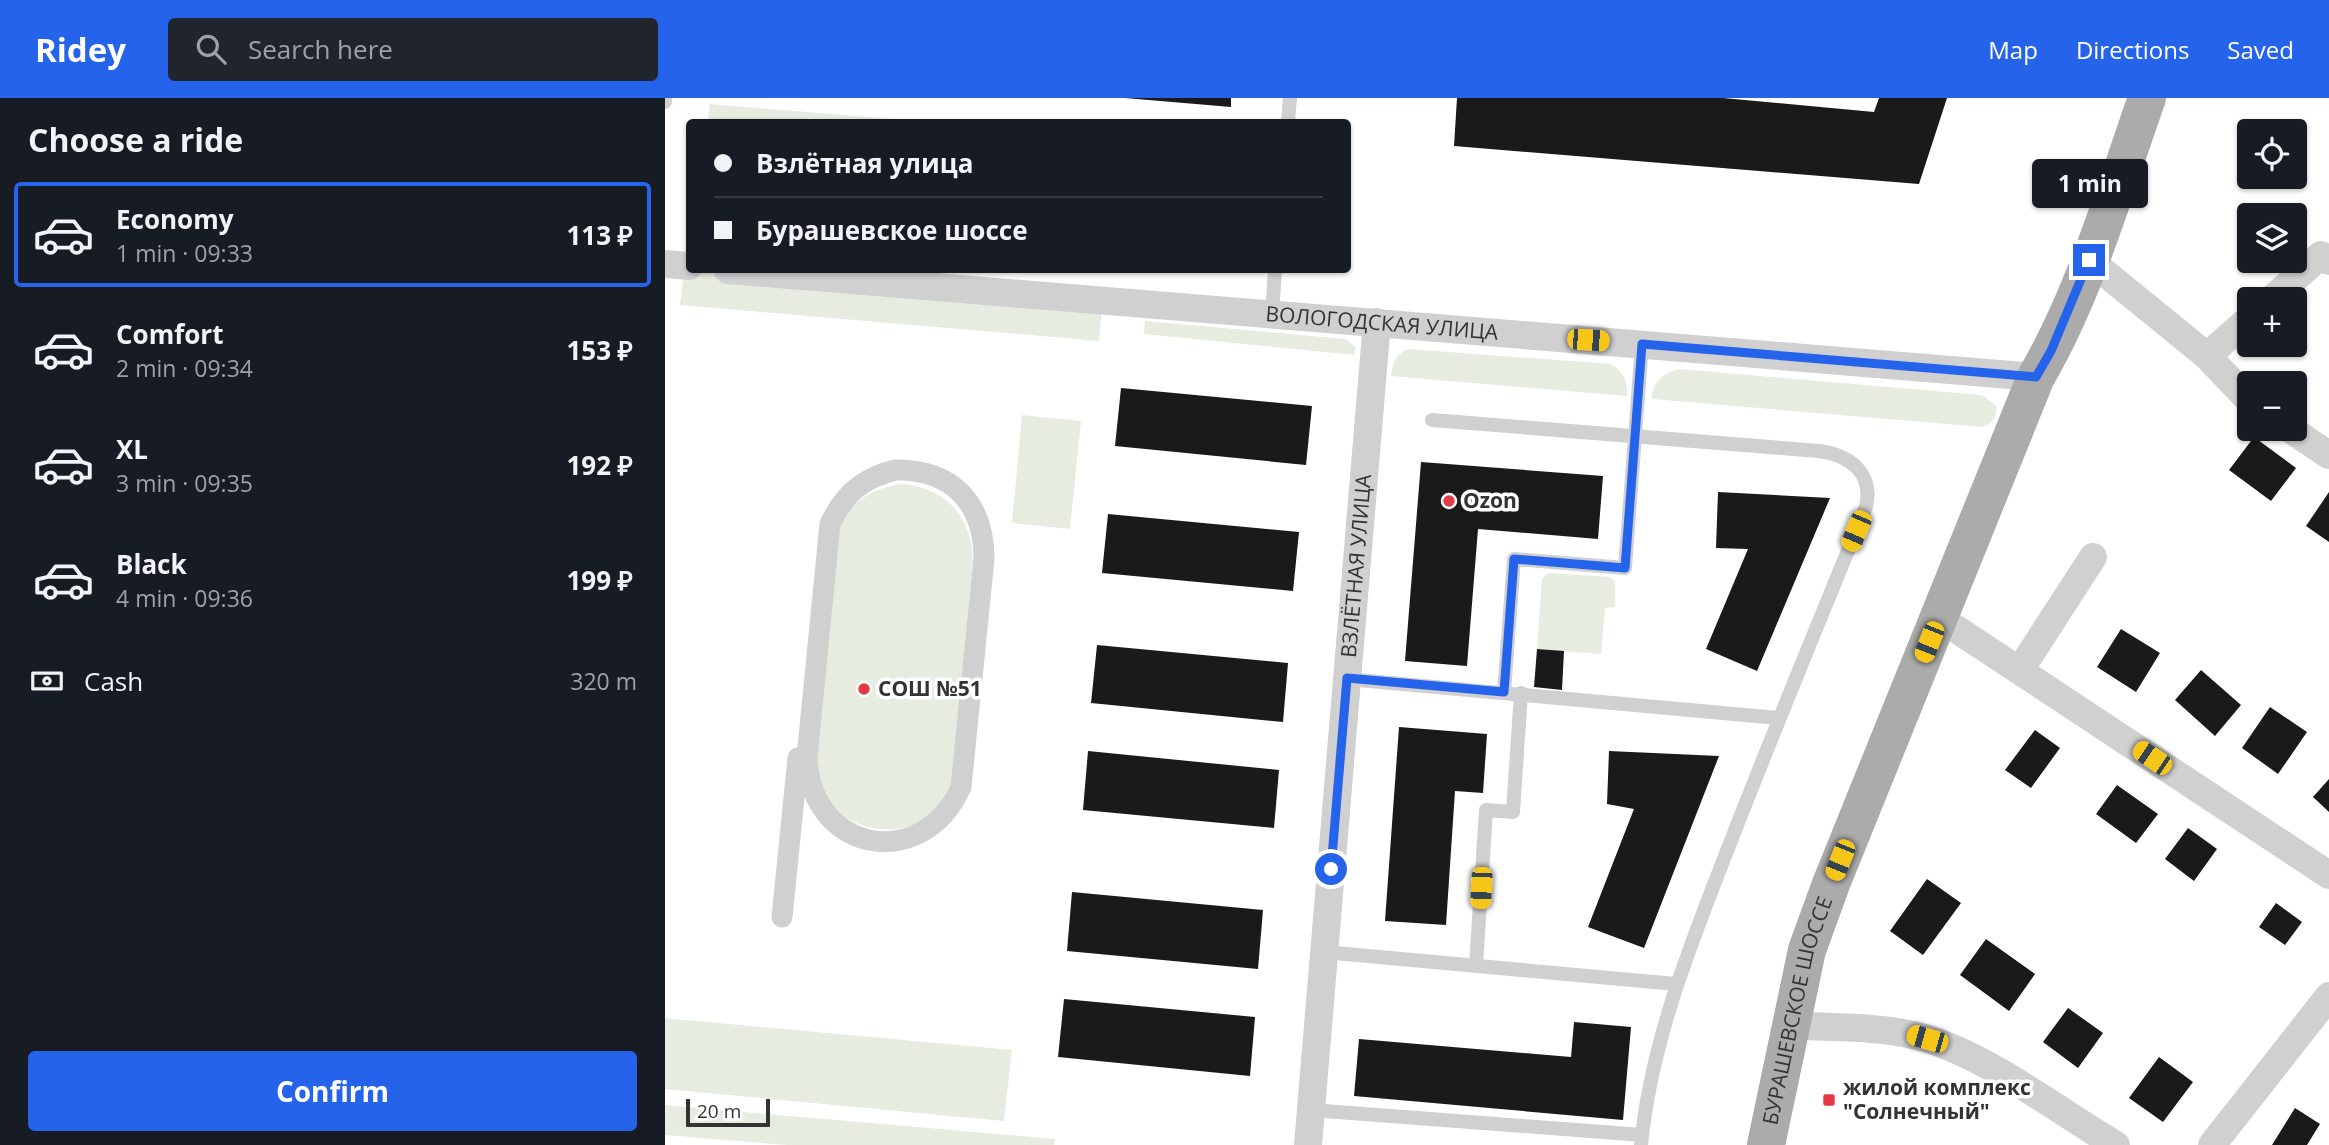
<!DOCTYPE html>
<html lang="en">
<head>
<meta charset="utf-8">
<style>
	body { margin:0; font-family:"Open Sans",sans-serif; background:#20242c; color:#f1f3f6; height:100vh; display:flex; flex-direction:column; font-size:26px; white-space:nowrap }
	* { box-sizing:border-box; margin:0 }
	p { font-size:23px; color:#9ea1a6 }
	.icon { flex:none; width:38px; height:38px; fill:none; stroke:currentColor; stroke-width:2; stroke-linecap:round; stroke-linejoin:round }
	.map { position:relative; flex:1; overflow:hidden }
	.drawer { display:flex; flex-direction:column; background:#171b24; width:665px }
	.drawer>* { flex:none }
	.top-card { position:absolute; left:21px; top:21px; width:665px; height:154px; border-radius:7px; box-shadow:0 2px 5px #0004; display:grid; align-content:center; height:154px; padding:0 28px; background:#171b24 }
	.buttons { position:absolute; left:1572px; top:21px; display:grid; gap:14px }
	.buttons a { display:grid; place-items:center; width:70px; height:70px; border-radius:7px; background:#171b24; box-shadow:0 2px 5px #0004; font-size:35px }
	.scale { position:absolute; left:21px; bottom:18px; width:84px; box-sizing:border-box; padding-left:7px; border:4px solid #333; border-top:0; font-size:19px; line-height:24px; white-space:nowrap; color:#333; -webkit-text-stroke:5px #fff; paint-order:stroke }
	.end { position:absolute; width:32px; height:32px; margin:-16px; border:9px solid #2563eb; background:#fff; box-shadow:0 0 0 4px #fff }
	.from { border-radius:50% }
	.bubble { position:absolute; height:49px; border-radius:7px; background:#171b24; box-shadow:0 2px 5px #0004; font-size:23px; font-weight:700; line-height:49px; text-align:center }
	.car { position:absolute; width:21px; height:42px; margin:-21px -10px; border-radius:9px; box-shadow:0 0 5px 2px #0007; background:linear-gradient(#f5c518 24%,#345 0 40%,#f5c518 0 76%,#345 0 86%,#f5c518 0) }
	.top-card b { display:flex; align-items:center; gap:24px; height:66px; font-size:26px }
	.top-card b+b { border-top:2px solid #363941 }
	.top-card i { width:18px; height:18px; background:#f1f3f6 }
	ul { padding:0; list-style:none }
	li { display:flex; align-items:center; gap:21px; height:105px; margin:0 14px 10px; padding:0 14px; border:4px solid transparent; border-radius:7px }
	li div { flex:1 }
	li b { display:block; font-size:26px }
	li em { font-style:normal; font-weight:700 }
	li.selected { border-color:#2563eb }
	li>.icon { width:63px; height:63px; stroke-width:1.5 }
	h2 { padding:0 28px; font-size:32px; line-height:84px }
	.pay { display:flex; align-items:center; gap:18px; height:77px; padding:0 28px; font-size:26px }
	.pay p { margin-inline-start:auto }
	.cta { display:flex; gap:14px; margin-top:auto; padding:14px 28px }
	.cta a { flex:1; height:80px; border-radius:7px; background:#2563eb; color:#fff; font-size:28px; font-weight:700; line-height:80px; text-align:center }
	header { display:flex; align-items:center; gap:42px; box-sizing:border-box; height:98px; padding:0 35px; background:#2563eb; color:#fff }
	header strong { font-size:33px }
	nav { display:flex; gap:38px; margin-inline-start:auto; font-size:24px }
	.search { width:490px; height:63px; background:#20242c; display:flex; align-items:center; gap:18px; box-sizing:border-box; padding:0 24px; border-radius:7px; color:#9ea1a6; font-size:26px }
	main { display:flex; flex:1; min-height:0 }
	.map>svg:first-child { display:block }
</style>
</head>
<body>
<header>
<strong>Ridey</strong>
<div class="search"><svg class="icon" aria-label="search" viewBox="0 0 24 24"><circle cx="10" cy="10" r="6"/><path d="M15 15l6 6"/></svg>Search here</div>
<nav><a>Map</a><a>Directions</a><a>Saved</a></nav>
</header>
<main>
<section class="drawer">
<h2>Choose a ride</h2>
<ul>
<li class="selected"><svg class="icon" aria-label="car" viewBox="0 0 24 24"><path d="M5 17H2v-5l4-1 3-4h7l3 4 3 1v5h-3M9 17h6M6 11h13"/><circle cx="7" cy="17" r="2"/><circle cx="17" cy="17" r="2"/></svg><div><b>Economy</b><p>1 min · 09:33</p></div><em>113 ₽</em></li>
<li><svg class="icon" aria-label="car" viewBox="0 0 24 24"><path d="M5 17H2v-5l4-1 3-4h7l3 4 3 1v5h-3M9 17h6M6 11h13"/><circle cx="7" cy="17" r="2"/><circle cx="17" cy="17" r="2"/></svg><div><b>Comfort</b><p>2 min · 09:34</p></div><em>153 ₽</em></li>
<li><svg class="icon" aria-label="car" viewBox="0 0 24 24"><path d="M5 17H2v-5l4-1 3-4h7l3 4 3 1v5h-3M9 17h6M6 11h13"/><circle cx="7" cy="17" r="2"/><circle cx="17" cy="17" r="2"/></svg><div><b>XL</b><p>3 min · 09:35</p></div><em>192 ₽</em></li>
<li><svg class="icon" aria-label="car" viewBox="0 0 24 24"><path d="M5 17H2v-5l4-1 3-4h7l3 4 3 1v5h-3M9 17h6M6 11h13"/><circle cx="7" cy="17" r="2"/><circle cx="17" cy="17" r="2"/></svg><div><b>Black</b><p>4 min · 09:36</p></div><em>199 ₽</em></li>
</ul>
<div class="pay"><svg class="icon" aria-label="cash" viewBox="0 0 24 24"><path d="M3 7h18v10H3z"/><circle cx="12" cy="12" r="2"/></svg>Cash<p>320 m</p></div>
<div class="cta"><a>Confirm</a></div>
</section>
<div class="map">
<svg width="1664" height="1047" viewBox="0 0 1664 1047">
	<rect width="100%" height="100%" fill="#fff"/>
	<path fill="#e6ecdf" d="M45,6L265,24H43Z
		M19,173L437,210L434,243L15,207Z
		M480,223L681,241L691,249L689,257L479,236Z
		M743,251L946,266C958,274 963,283 962,298L726,278C728,266 730,256 743,251Z
		M1014,271L1316,297L1331,307C1332,319 1329,324 1318,329L987,301C987,283 999,276 1014,271Z
		M357,317L416,323L405,431L347,425Z
		M237,386C282,390 307,419 308,464L287,685C281,694 276,705 269,713C241,743 182,735 162,699C157,690 154,678 150,668L172,432C187,403 206,390 237,386Z
		M884,475L945,479L950,484V509L940,510L936,556L872,551L877,481Z
		M0,920L347,952L339,1023L0,991Z
		M0,1007L390,1041L389,1047H122L0,1037Z"/>
	<path fill="#1a1a1a" d="M460,0H566V9Z
		M792,0H1058L1209,14L1214,0H1282L1254,86L789,48Z
		M456,290L647,308L641,367L450,348Z
		M1589,339L1631,370L1606,403L1564,372Z
		M756,364L938,378L933,441L813,431L802,568L740,563Z
		M1053,394L1165,400L1092,573L1041,551L1083,451L1051,450Z
		M1664,394V444L1641,428Z
		M443,416L634,434L628,493L437,475Z
		M1456,531L1495,555L1471,594L1432,569Z
		M432,547L623,565L618,624L426,605Z
		M872,551L899,553L897,592L869,589Z
		M1536,572L1576,607L1550,638L1510,602Z
		M1605,609L1642,634L1613,676L1577,650Z
		M734,629L822,636L818,695L790,693L781,827L720,823Z
		M1370,632L1395,650L1366,690L1340,672Z
		M423,653L614,672L609,730L418,712Z
		M944,653L1054,658L979,850L923,829L969,711L942,706Z
		M1664,681V714L1648,699Z
		M1452,687L1493,716L1471,745L1431,716Z
		M1523,730L1552,751L1529,783L1500,761Z
		M1262,781L1296,805L1258,857L1225,833Z
		M407,794L598,812L593,871L402,853Z
		M1611,805L1637,824L1620,847L1594,829Z
		M1321,841L1370,876L1344,913L1295,877Z
		M399,901L590,919L585,978L393,959Z
		M1403,910L1438,935L1413,970L1378,944Z
		M909,924L966,929L958,1022L689,998L694,941L906,959Z
		M1494,959L1528,984L1498,1024L1464,1000Z
		M1630,1010L1655,1026L1642,1047H1607Z"/>
	<g fill="none" stroke-linecap="round" stroke-linejoin="round">
		<path stroke="#d0d0d0" stroke-width="14" d="M0,4V0
			M623,24L625,0
			M607,216L610,172
			M767,322L1154,353C1184,357 1209,374 1201,409C1154,523 1107,637 1062,753C1025,848 986,944 976,1047
			M682,581L1113,620
			M839,594L849,461L960,470L977,246
			M659,854L1011,886
			M811,868L821,712L848,714L856,595
			M646,1012L977,1037"/>
		<path stroke="#d0d0d0" stroke-width="21" d="M230,372C287,371 319,405 319,461L296,689C257,776 145,754 142,659L165,426C179,396 198,380 230,372Z
			M117,819L133,660"/>
		<g stroke="#d0d0d0" stroke-width="28">
			<path d="M1424,162L1542,258L1584,302"/>
			<path d="M0,166L24,168"/>
			<path id="s1" d="M63,172L1371,279"/>
			<path d="M1607,201L1656,157L1664,163"/>
			<path d="M1542,258L1584,221"/>
			<path d="M1625,331L1664,357"/>
			<path d="M1273,519L1664,777"/>
			<path d="M1355,572L1428,459"/>
			<path d="M1124,927C1164,930 1209,928 1248,937C1315,952 1390,1011 1451,1047"/>
			<path id="s2" d="M643,1047L712,224"/>
			<path d="M1547,1047L1664,898"/>
		</g>
		<path stroke="#ababab" stroke-width="38" id="s3" d="M1101,1047L1142,852L1166,786L1371,279C1421,193 1449,93 1482,0"/>
	</g>
	<g fill="none" stroke-linecap="round" stroke-linejoin="round">
		<path stroke="#2563eb" stroke-width="9" d="M666,771L682,580L839,594L849,461L960,470L977,246L1371,279L1386,253L1424,162"/>
	</g>
	<g fill="#e63946" stroke="#fff" stroke-width="2.5">
		<circle cx="784" cy="403" r="7"/>
		<circle cx="199" cy="591" r="7"/>
		<rect x="1157" y="995" width="14" height="14" rx="3.5"/>
	</g>
	<g text-anchor="middle" stroke-width="7" stroke-linejoin="round" paint-order="stroke">
		<g font-size="21" fill="#333" stroke="#fff">
			<text dy="7" stroke="none"><textPath href="#s1" startOffset="656">ВОЛОГОДСКАЯ УЛИЦА</textPath></text>
			<text dy="7" stroke="none"><textPath href="#s2" startOffset="581">ВЗЛЁТНАЯ УЛИЦА</textPath></text>
			<text dy="7" stroke="none"><textPath href="#s3" startOffset="138">БУРАШЕВСКОЕ ШОССЕ</textPath></text>
		</g>
		<g font-size="21" font-weight="bold" fill="#333" stroke="#fff" text-anchor="start">
			<text x="798" y="410">Ozon</text>
			<text x="213" y="598">СОШ №51</text>
			<text x="1178" y="997">жилой комплекс<tspan x="1178" dy="24">"Солнечный"</tspan></text>
		</g>
	</g>
</svg>
<div class="buttons">
<a><svg class="icon" aria-label="locate" viewBox="0 0 24 24"><circle cx="12" cy="12" r="6"/><path d="M12 2v4M12 18v4M2 12h4M18 12h4"/></svg></a>
<a><svg class="icon" aria-label="layers" viewBox="0 0 24 24"><path d="M12 4l9 5-9 5-9-5zM3 14l9 5 9-5"/></svg></a>
<a>+</a>
<a>−</a>
</div>
<div class="scale">20 m</div>
<i class="end from" style="left:666px;top:771px"></i>
<i class="end" style="left:1424px;top:162px"></i>
<div class="bubble" style="left:1367px;top:61px;width:116px">1 min</div>
<i class="car" style="left:923px;top:242px;rotate:94deg"></i>
<i class="car" style="left:1191px;top:433px;rotate:203deg"></i>
<i class="car" style="left:1264px;top:544px;rotate:202deg"></i>
<i class="car" style="left:1487px;top:660px;rotate:304deg"></i>
<i class="car" style="left:1175px;top:762px;rotate:202deg"></i>
<i class="car" style="left:816px;top:790px;rotate:183deg"></i>
<i class="car" style="left:1262px;top:941px;rotate:286deg"></i>
<div class="top-card">
<b><i class="from"></i>Взлётная улица</b>
<b><i></i>Бурашевское шоссе</b>
</div>
</div>
</main>
</body>
</html>
